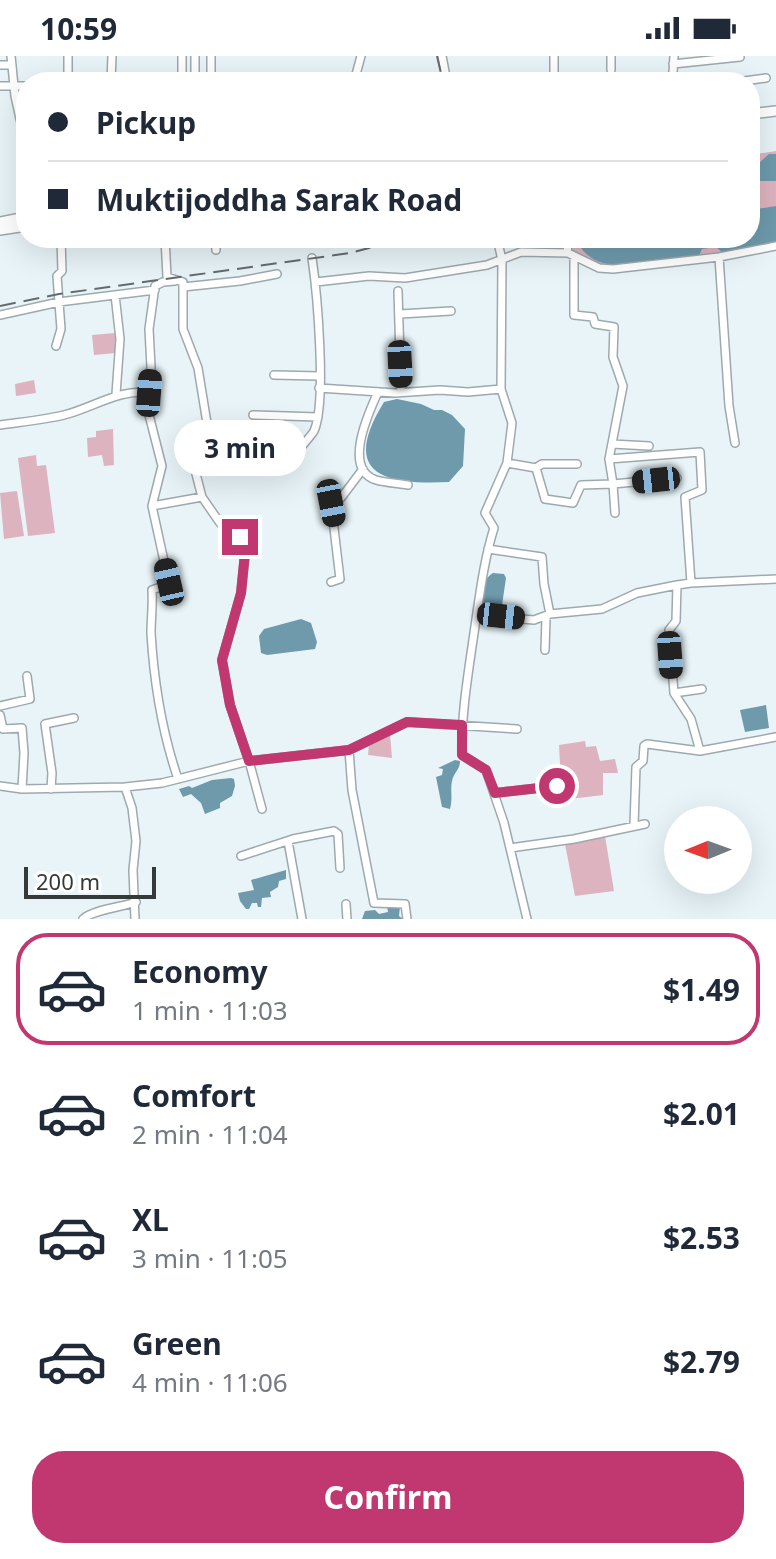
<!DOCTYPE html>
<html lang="en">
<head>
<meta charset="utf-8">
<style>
	body { margin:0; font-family:"Noto Sans",sans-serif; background:#f2f2f3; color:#1f2937; height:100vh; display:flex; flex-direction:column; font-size:30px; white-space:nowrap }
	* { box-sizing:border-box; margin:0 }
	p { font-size:26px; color:#747a83 }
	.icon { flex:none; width:44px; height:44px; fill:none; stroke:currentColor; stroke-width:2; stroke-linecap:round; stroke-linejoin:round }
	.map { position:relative; height:863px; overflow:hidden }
	.details { display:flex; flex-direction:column; background:#fff; flex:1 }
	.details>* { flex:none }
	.guide { position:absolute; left:16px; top:16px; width:744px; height:176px; border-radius:32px; box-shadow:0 8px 32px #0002; display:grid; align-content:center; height:176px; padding:0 32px; background:#fff }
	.needle { width:52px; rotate:269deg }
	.buttons { position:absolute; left:664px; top:750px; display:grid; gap:16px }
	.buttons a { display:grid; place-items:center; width:88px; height:88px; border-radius:50%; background:#fff; box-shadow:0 8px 32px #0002; font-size:40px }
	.scale { position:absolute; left:24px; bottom:20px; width:132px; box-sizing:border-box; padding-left:8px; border:4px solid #34393a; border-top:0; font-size:22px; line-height:28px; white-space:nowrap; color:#34393a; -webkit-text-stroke:6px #fff; paint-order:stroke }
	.end { position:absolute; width:36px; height:36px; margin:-18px; border:10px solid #c13871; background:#fff; box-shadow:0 0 0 4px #fff }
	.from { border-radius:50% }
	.bubble { position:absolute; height:56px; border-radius:28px; background:#fff; box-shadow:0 8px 32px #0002; font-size:26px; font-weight:700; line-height:56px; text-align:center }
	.car { position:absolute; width:24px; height:48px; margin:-24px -12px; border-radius:10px; box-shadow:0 0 6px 2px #0007; background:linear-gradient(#222 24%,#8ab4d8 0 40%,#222 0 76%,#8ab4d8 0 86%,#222 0) }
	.guide b { display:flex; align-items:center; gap:28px; height:76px; font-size:30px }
	.guide b+b { border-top:2px solid #e0e1e3 }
	.guide i { width:20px; height:20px; background:#1f2937 }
	ul { padding:14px 0 0; list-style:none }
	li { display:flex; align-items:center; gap:24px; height:112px; margin:0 16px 12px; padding:0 16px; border:4px solid transparent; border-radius:32px }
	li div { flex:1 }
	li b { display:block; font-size:30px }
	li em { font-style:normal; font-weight:700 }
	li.selected { border-color:#c13871 }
	li>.icon { width:72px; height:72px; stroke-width:1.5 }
	.button { display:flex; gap:16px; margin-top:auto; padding:16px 32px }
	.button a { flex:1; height:92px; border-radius:32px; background:#c13871; color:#fff; font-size:32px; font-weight:700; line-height:92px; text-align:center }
	.status { display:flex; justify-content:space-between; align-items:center; height:56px; padding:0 40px; background:#fff; direction:ltr }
	.status svg { height:22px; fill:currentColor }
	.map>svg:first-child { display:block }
</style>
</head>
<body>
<div class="status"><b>10:59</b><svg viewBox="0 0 49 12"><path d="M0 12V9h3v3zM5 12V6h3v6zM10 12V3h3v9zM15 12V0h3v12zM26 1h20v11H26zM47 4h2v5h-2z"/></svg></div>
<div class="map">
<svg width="776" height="863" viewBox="0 0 776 863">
	<rect width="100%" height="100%" fill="#e8f4f8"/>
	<path fill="#ddb3bf" d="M776,95V189L716,201L602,211L573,198L568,182H750V99Z
		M115,277L116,297L94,299L92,279Z
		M34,324L36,337L16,340L15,328Z
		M113,373L114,409L104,410L102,399L88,401L87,382L96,381V375Z
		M36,399L37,410L46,409L55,477L28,480L18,402Z
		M17,435L24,480L4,483L0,437Z
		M390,678L392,702L368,699L369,688Z
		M585,685L586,691L596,690L600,705L615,703L618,717H603V739L562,744L559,689Z
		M605,780L614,835L575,840L565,788Z"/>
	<path fill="#6e9aac" d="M769,98H776V125H750V115Z
		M776,150V188L723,197L716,191L702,193L699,200C664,203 605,225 581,192L582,182H750V154Z
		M397,343L421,348L434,354H442L452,359L465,373L463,410L449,426C385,429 339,419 384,346Z
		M493,517L504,518L506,522L501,556L483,555C480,542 481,524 493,517Z
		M301,563L311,567L317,586L315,593L267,599L261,597L259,580L264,573Z
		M766,649L769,672L745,676L740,654Z
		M455,704L460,705C460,714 454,716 452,725C450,734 453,742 450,753L442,751L436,721L442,719L443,713L438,712Z
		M231,722L234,723L235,730L232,740L220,747V752L205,758L201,747L191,738L183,741L179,733L189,730L192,732L212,724Z
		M286,814V823L279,825L278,831L270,836L271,841L262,842L261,851H258L257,847H252L249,853H246L240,845L238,837L254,834L251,824Z
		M394,850L400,851L399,860L403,863H362L365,855L375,854L379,858L388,856L387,851Z"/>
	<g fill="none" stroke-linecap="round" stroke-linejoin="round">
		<g stroke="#9ea9ad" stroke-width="10">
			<path id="minor" d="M11,0L15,40L26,90
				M68,0V26
				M182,0V26
				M195,0V26
				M211,0V26
				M442,0L447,26
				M554,0V18
				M673,8L740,1
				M0,9H12
				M611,14V0
				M673,16L674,0
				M111,25L112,0
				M89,26L182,23
				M354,26L361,0
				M737,26L766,22
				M0,30H26
				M165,182L167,221L183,226V273L198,312L213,404L242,411L287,407C289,405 312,379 314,375C327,346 317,236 312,202
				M215,182L216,194
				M497,182L502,204L501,333L512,367L507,407L485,457L494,472C484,504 480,537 475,570C469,613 461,656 462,699L486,714L504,767L527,863
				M566,182L568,197
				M574,200V259L593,261L595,268L614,271L613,301L623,330L609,403
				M719,201L729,350L735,387
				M175,225L163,226L155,230L149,273L151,311L148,355L162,410L152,450L169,528L152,534C153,548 151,563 151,577C154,627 162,676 178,723
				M316,226L369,220L405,222L487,209L521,196L568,197L599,212L613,213L719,201L776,190
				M183,231L240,225L277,218
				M398,235L401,336
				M115,239L120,283L116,338
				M400,258L451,255
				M0,259L59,246L155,234
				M56,290L61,273L57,220L62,215L61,182
				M274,319L319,320
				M319,332L395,337L440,334L468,336L501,333
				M378,336C369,356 342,413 376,424C386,427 398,427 408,429
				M253,359L318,361
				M0,369C21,366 43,364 64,359C92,352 121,332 149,337
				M612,388L649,390
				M507,407L536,412L545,443L573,447L581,429L613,428L615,457
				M536,412L542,408H577
				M152,450L202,441L189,391
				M488,493L542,501L544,528L550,558
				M331,526L340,523L331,447L341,442L363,413
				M691,527L776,523
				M677,529L691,527L685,441L702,434L700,396L609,403L613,428L677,422
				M477,559L534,564L550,558L602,553L637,537L677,529L676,565L669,574L674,637L691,663L700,695L776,681
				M545,594L546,562
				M674,637L702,633
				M0,650L30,643L27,620
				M0,659L3,673L22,672L24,697L22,733
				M349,694L352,734L374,847L405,848L407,863
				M0,730L22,733L125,731
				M51,733L52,717L45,668L74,662
				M495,737L557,730
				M262,753L249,705L349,694L407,666L517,673
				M634,769L636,711L643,705L644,690L647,688L700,695
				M288,785L302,863
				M510,792L574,783L645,768
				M241,800L293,783L334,775L338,778L340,812
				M346,848L347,863
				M83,863C92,854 122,851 136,846
				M135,863L133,814L136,785L132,752L125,731L162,727L249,705L230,649L222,604L241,537L246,487L220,467L202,441"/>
		</g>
		<g stroke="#9ea9ad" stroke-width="12">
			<path id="major" d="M750,58L776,55
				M0,166L26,161
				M0,174L26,170"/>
		</g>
		<use href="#minor" stroke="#fff" stroke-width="7"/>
		<use href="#major" stroke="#fff" stroke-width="9"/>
		<path stroke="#656b6d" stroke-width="2" stroke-dasharray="16 8" stroke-linecap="butt" d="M437,0L443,26
			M0,250L59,238L350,197L369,192L388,182"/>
	</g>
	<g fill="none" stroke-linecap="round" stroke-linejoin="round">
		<path stroke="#c13871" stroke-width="10" d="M240,481L246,487L241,537L222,604L230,649L249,705L349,694L407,666L462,669V699L486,714L495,737L557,730"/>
	</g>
</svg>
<div class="buttons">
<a><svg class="needle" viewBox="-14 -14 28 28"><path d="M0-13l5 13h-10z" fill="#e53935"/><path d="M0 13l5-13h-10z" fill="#747a83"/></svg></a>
</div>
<div class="scale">200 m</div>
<i class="end from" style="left:557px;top:730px"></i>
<i class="end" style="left:240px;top:481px"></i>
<div class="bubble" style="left:174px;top:364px;width:132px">3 min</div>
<i class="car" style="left:400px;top:308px;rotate:177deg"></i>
<i class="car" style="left:149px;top:337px;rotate:4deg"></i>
<i class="car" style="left:656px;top:424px;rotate:264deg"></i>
<i class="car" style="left:331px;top:447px;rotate:169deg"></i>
<i class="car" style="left:169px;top:526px;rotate:347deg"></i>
<i class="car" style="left:501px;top:560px;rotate:96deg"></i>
<i class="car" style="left:670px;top:599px;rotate:176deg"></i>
<div class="guide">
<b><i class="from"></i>Pickup</b>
<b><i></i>Muktijoddha Sarak Road</b>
</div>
</div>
<section class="details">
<ul>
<li class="selected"><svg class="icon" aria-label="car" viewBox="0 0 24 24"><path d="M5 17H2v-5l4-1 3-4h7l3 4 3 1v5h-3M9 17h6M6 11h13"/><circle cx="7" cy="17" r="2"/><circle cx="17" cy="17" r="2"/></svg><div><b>Economy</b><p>1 min · 11:03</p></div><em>$1.49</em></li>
<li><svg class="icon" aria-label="car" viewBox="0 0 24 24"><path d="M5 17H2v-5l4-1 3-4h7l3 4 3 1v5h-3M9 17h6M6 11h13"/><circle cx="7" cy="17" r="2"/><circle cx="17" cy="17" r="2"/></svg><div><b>Comfort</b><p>2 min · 11:04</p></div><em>$2.01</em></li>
<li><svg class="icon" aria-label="car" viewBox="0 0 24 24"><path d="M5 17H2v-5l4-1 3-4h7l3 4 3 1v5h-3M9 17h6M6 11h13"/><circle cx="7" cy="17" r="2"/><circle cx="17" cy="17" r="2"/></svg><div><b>XL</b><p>3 min · 11:05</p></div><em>$2.53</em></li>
<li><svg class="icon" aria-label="car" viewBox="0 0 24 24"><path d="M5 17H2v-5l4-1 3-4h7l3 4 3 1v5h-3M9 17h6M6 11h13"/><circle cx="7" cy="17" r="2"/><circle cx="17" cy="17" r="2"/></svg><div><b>Green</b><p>4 min · 11:06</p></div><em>$2.79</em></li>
</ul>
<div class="button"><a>Confirm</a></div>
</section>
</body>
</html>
